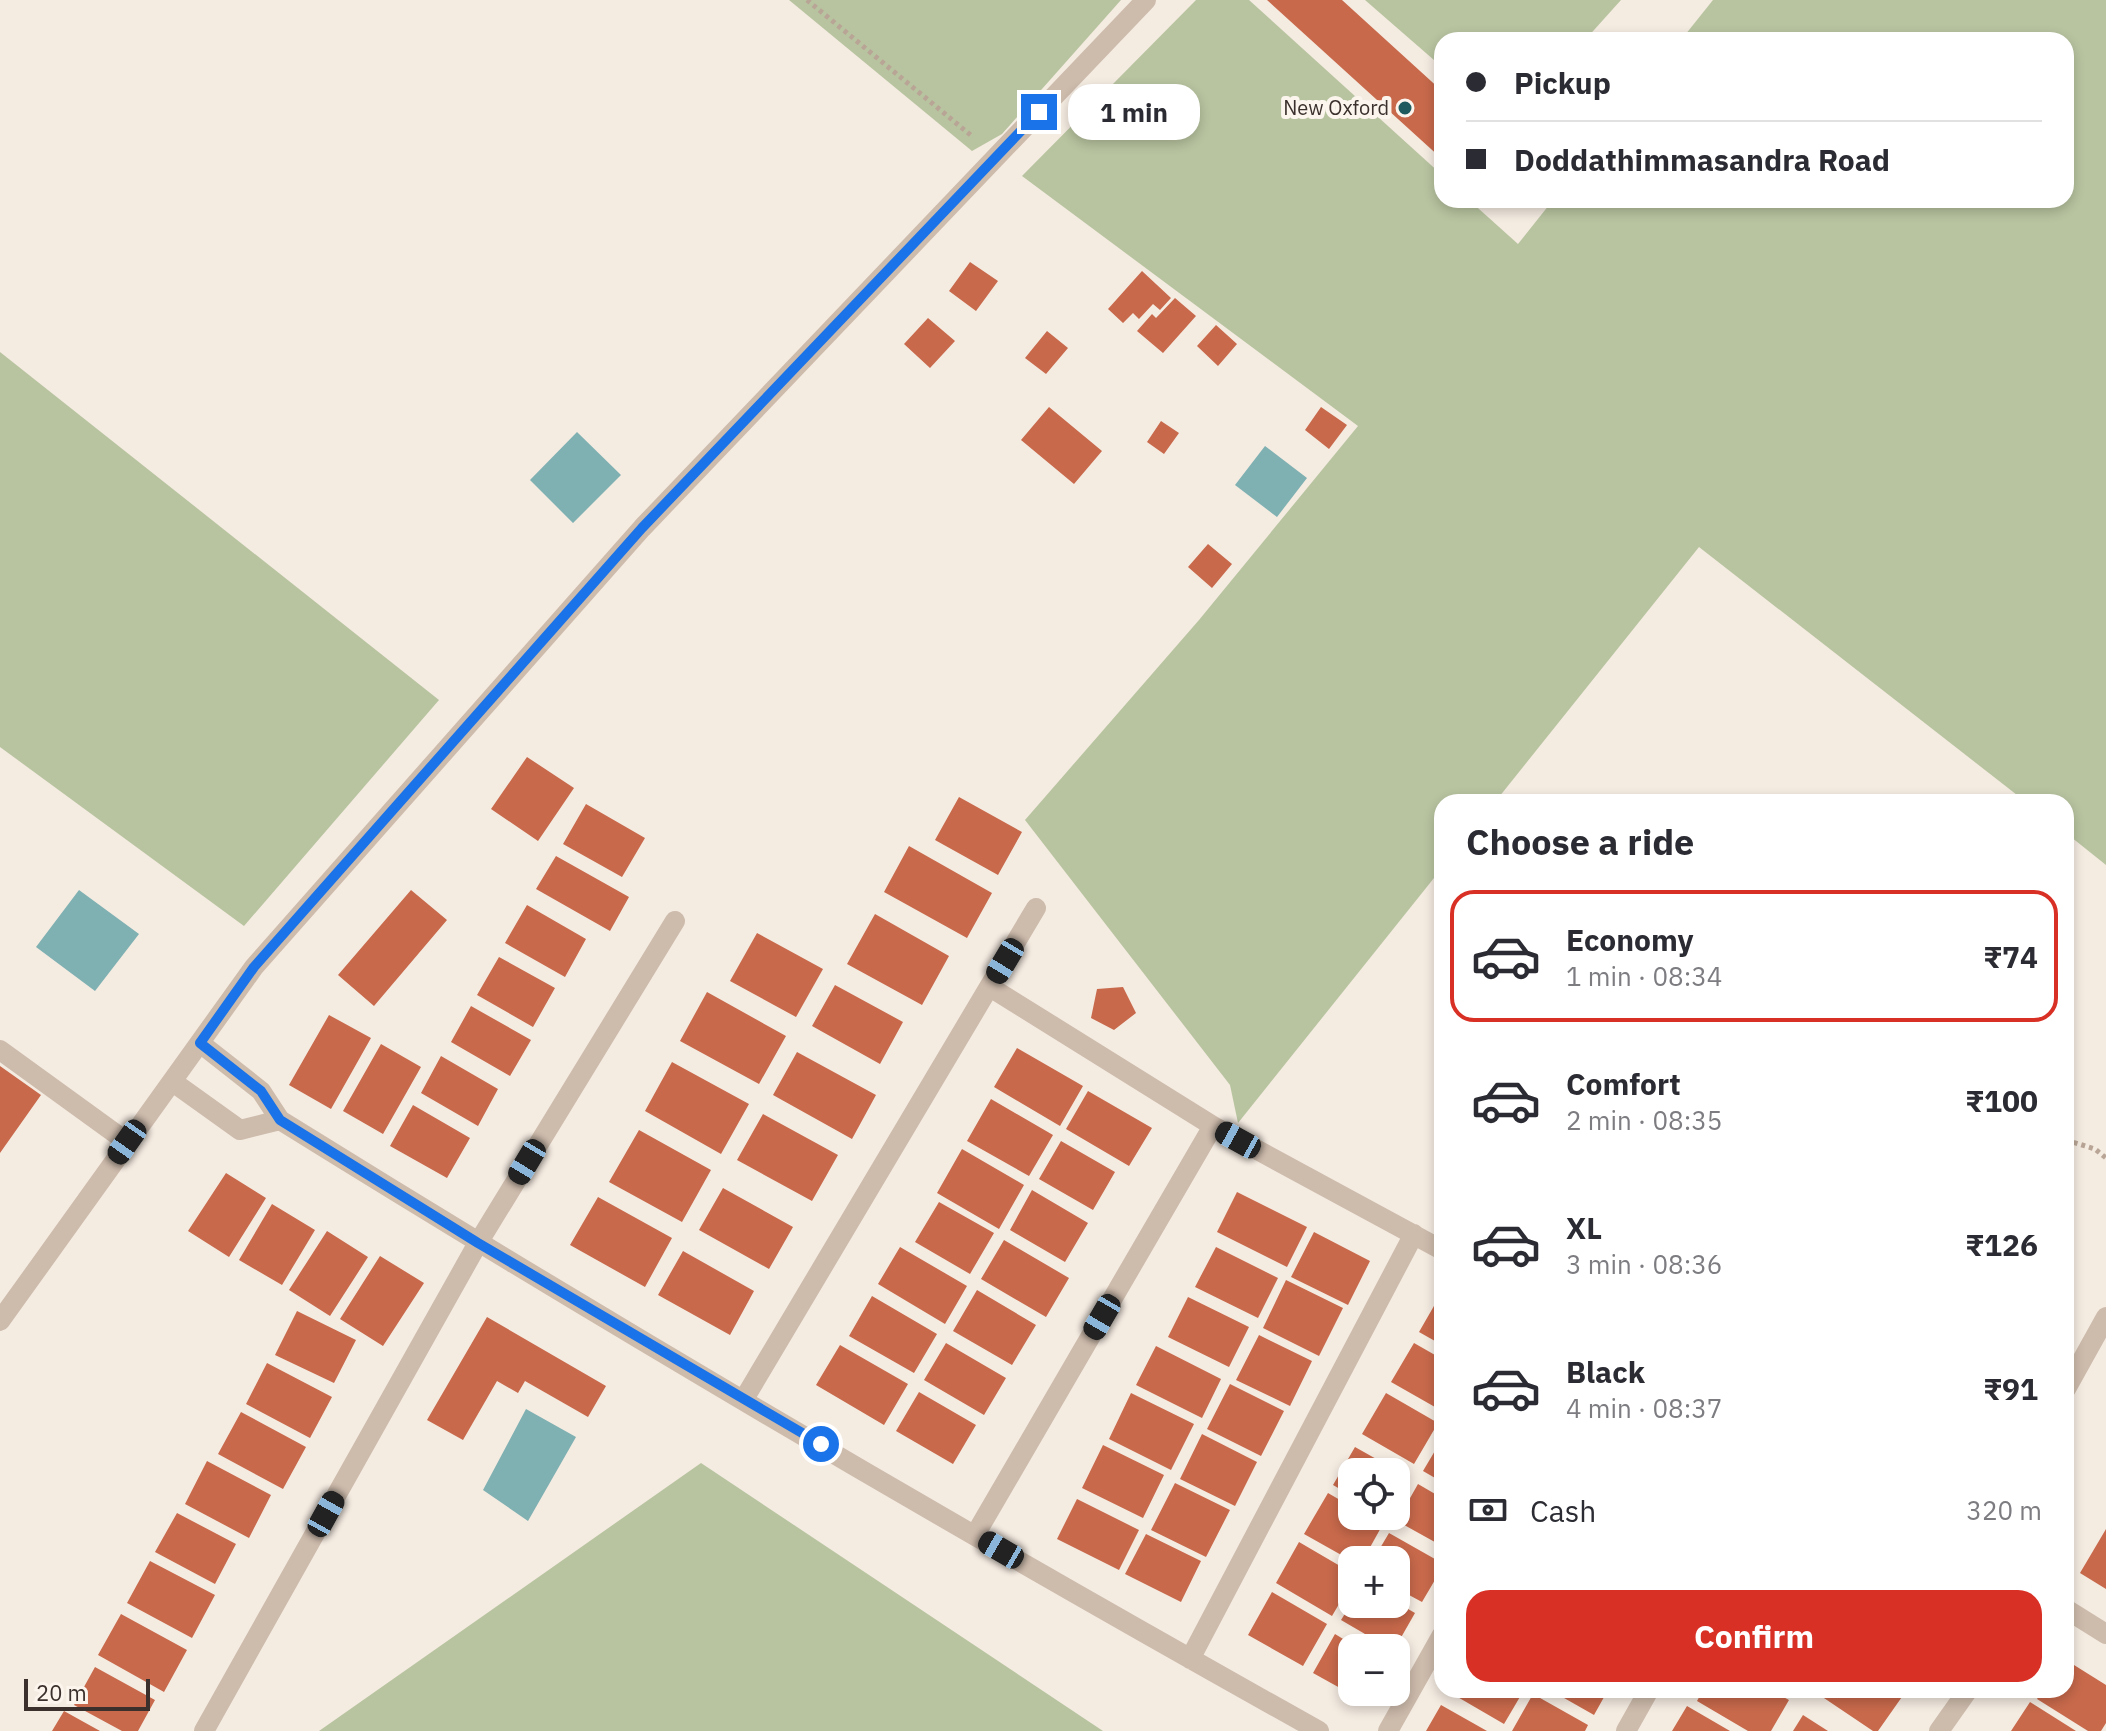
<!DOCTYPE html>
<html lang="en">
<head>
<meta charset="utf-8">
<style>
	body { margin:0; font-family:"IBM Plex Sans",sans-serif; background:#f7f7f7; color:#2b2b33; height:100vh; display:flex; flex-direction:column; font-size:30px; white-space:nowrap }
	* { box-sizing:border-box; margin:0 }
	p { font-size:26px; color:#7c7c81 }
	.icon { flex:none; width:44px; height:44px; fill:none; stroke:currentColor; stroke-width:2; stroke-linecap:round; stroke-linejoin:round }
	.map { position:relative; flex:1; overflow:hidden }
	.side { position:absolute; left:1434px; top:794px; width:640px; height:904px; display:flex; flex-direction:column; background:#fff; border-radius:24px; box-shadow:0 4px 12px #0003 }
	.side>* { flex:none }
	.guide { position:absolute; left:1434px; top:32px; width:640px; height:176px; border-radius:24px; box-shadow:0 4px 12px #0003; display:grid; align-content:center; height:176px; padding:0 32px; background:#fff }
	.controls { position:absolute; left:1338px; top:1458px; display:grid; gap:16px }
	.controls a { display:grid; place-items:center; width:72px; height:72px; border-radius:16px; background:#fff; box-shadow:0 4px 12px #0003; font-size:40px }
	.scale { position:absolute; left:24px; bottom:20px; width:126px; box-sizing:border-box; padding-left:8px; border:4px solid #3b302b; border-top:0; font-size:22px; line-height:28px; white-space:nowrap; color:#3b302b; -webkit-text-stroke:6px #fbf5ee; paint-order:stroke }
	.end { position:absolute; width:36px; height:36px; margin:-18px; border:10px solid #1a73e8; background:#fff; box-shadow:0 0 0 4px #fff }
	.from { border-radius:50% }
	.bubble { position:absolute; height:56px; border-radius:24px; background:#fff; box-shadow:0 4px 12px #0003; font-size:26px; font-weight:700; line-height:56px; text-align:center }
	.car { position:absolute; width:24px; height:48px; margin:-24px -12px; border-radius:10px; box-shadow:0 0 6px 2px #0007; background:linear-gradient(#222 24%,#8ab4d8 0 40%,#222 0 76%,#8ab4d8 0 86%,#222 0) }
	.guide b { display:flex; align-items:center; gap:28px; height:76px; font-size:30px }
	.guide b+b { border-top:2px solid #e1e1e2 }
	.guide i { width:20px; height:20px; background:#2b2b33 }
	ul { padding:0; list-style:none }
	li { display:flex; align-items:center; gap:24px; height:132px; margin:0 16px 12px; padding:0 16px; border:4px solid transparent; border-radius:24px }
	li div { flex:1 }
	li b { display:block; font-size:30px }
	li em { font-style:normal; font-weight:700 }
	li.on { border-color:#d93025 }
	li>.icon { width:72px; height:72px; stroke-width:1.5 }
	h2 { padding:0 32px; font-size:36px; line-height:96px }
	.pay { display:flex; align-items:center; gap:20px; height:88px; padding:0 32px; font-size:30px }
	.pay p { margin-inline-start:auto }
	.button { display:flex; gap:16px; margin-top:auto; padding:16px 32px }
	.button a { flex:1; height:92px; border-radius:24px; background:#d93025; color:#fff; font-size:32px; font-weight:700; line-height:92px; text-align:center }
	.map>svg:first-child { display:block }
</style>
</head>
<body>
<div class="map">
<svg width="2106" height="1731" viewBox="0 0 2106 1731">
	<rect width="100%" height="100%" fill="#f4ebe1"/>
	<path fill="#b8c4a0" d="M789,0H1121L1002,134L972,151Z
		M1196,0H1249L1442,175V200H1469L1518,244L1553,200H2066V40H1681L1713,0H2106V865L2066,833V802H2026L1699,547L1495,802H1442V868L1238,1123L1230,1085L1025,820L1199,620L1358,426L1022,176Z
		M1365,0H1621L1585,40H1442V67Z
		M0,352L439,700L244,926L0,747Z
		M701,1463L1103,1731H319Z"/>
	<path fill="#7fb0b2" d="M577,432L621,475L573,523L530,480Z
		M1265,446L1307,478L1277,517L1235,485Z
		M79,890L139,934L95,991L36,947Z
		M526,1409L576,1437L528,1521L483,1490Z"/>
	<path fill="#c8694b" d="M1267,0H1342L1442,91V159Z
		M970,262L998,281L976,311L949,291Z
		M1142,271L1171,298L1160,310L1153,304L1139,319L1133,313L1123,323L1108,309Z
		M1175,298L1196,316L1163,353L1137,331L1152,314L1156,318Z
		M928,318L955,341L930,368L904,344Z
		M1216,325L1237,344L1218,366L1197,346Z
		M1047,331L1068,348L1046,374L1025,358Z
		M1049,407L1102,451L1074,484L1021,440Z
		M1321,407L1347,425L1329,449L1305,430Z
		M1161,421L1179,433L1164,454L1147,442Z
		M1208,544L1232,564L1212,588L1188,567Z
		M527,757L574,788L538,841L491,809Z
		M959,797L1022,832L998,875L935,840Z
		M586,804L645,838L622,877L563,844Z
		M909,846L992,893L967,938L884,892Z
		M556,856L629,897L610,931L536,889Z
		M411,890L447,920L374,1006L338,975Z
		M527,905L586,939L565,977L505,943Z
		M875,914L949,956L922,1005L847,964Z
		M757,933L823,969L796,1017L730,981Z
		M499,957L555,988L533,1027L477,995Z
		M835,985L903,1022L880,1064L812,1026Z
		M1123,987L1136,1013L1114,1030L1091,1018L1097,989Z
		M707,992L786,1036L759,1084L680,1041Z
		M471,1006L531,1040L510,1076L451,1042Z
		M329,1015L371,1038L331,1109L289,1085Z
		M381,1044L421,1067L383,1134L343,1111Z
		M1017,1048L1083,1086L1060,1126L994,1087Z
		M797,1052L876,1095L852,1139L773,1095Z
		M441,1056L498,1089L478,1126L421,1093Z
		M672,1062L749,1104L721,1154L645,1111Z
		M0,1066L41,1095L0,1153Z
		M1088,1091L1152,1128L1129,1166L1066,1129Z
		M991,1099L1053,1135L1029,1176L967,1141Z
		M413,1105L470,1138L447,1178L390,1146Z
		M763,1114L838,1155L812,1201L737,1160Z
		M639,1130L711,1170L682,1222L609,1182Z
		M1061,1141L1115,1172L1093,1210L1039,1179Z
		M962,1149L1024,1185L999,1229L937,1193Z
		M226,1173L266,1198L229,1257L188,1231Z
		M723,1188L793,1227L769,1269L699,1230Z
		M1032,1190L1088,1223L1065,1262L1010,1230Z
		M1237,1192L1307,1227L1287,1267L1217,1232Z
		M598,1197L672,1238L645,1287L570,1245Z
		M939,1202L994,1233L970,1274L915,1242Z
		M272,1204L315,1230L282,1285L239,1260Z
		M327,1231L368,1257L330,1316L289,1290Z
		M1314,1232L1370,1261L1348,1305L1291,1277Z
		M1004,1240L1069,1278L1046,1317L981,1279Z
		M900,1247L967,1286L945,1324L878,1284Z
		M1216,1247L1278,1278L1258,1318L1195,1287Z
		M683,1251L754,1291L730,1335L658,1295Z
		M380,1256L424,1283L383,1346L340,1319Z
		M1286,1280L1343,1308L1319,1356L1263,1328Z
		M977,1290L1036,1325L1012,1365L953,1331Z
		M1442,1292V1345L1419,1332Z
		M872,1296L937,1334L914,1373L849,1336Z
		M1188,1297L1249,1327L1229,1367L1168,1337Z
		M297,1311L356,1340L334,1383L275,1355Z
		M487,1317L606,1386L588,1417L525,1381L518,1393L497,1381L463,1440L427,1420Z
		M1259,1335L1312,1361L1290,1406L1236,1380Z
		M946,1343L1006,1378L984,1415L924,1380Z
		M1414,1343L1442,1359V1411L1391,1382Z
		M840,1345L908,1384L884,1425L816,1385Z
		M1156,1346L1221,1379L1202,1418L1136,1385Z
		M267,1363L332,1397L310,1438L246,1404Z
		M1230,1384L1284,1411L1261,1456L1207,1429Z
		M919,1392L976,1425L953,1464L896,1431Z
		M1131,1393L1194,1424L1171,1470L1109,1439Z
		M1386,1393L1438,1423L1414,1464L1362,1434Z
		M241,1412L306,1447L283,1489L218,1454Z
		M1202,1434L1257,1462L1235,1506L1180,1479Z
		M1442,1439V1482L1423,1471Z
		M1103,1445L1164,1475L1143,1518L1082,1488Z
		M1355,1447L1410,1478L1396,1502V1472H1352V1496L1333,1485Z
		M207,1461L271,1495L249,1538L185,1504Z
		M1175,1483L1230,1510L1206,1557L1151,1530Z
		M1418,1484L1442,1498V1546L1397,1521Z
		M1328,1493L1352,1507V1516H1368L1383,1524L1363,1560L1352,1561L1304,1534Z
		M1077,1499L1139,1530L1119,1570L1057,1539Z
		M177,1513L236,1544L215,1584L155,1552Z
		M2106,1529V1589L2080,1573Z
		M1389,1533L1442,1563V1568L1422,1602L1396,1588V1560H1373Z
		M1146,1534L1201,1561L1181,1602L1125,1574Z
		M1299,1542L1352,1573V1582L1332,1616L1276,1583Z
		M150,1561L215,1595L192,1638L127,1603Z
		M1272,1592L1327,1624L1303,1666L1248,1635Z
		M1396,1602L1415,1613L1395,1648H1389L1341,1620L1351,1604Z
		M121,1614L187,1650L164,1692L98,1655Z
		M1335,1634L1358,1648H1352V1692H1373L1367,1703L1313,1673Z
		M2066,1660L2106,1685V1723L2101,1731H2088L2037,1699L2043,1690H2066Z
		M95,1667L155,1700L138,1731H122L74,1705Z
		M1451,1690H1524L1504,1724L1449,1692Z
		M1550,1690H1608L1594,1715Z
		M1703,1690H1771L1789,1700L1771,1731H1748L1697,1701Z
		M1821,1690H1898L1904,1694L1878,1731H1873L1818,1694Z
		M1533,1694L1588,1725L1585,1731H1512Z
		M2030,1702L2076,1731H2011Z
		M1441,1705L1487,1731H1426Z
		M1687,1706L1730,1731H1672Z
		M64,1711L100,1731H52Z
		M1803,1715L1828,1731H1793Z"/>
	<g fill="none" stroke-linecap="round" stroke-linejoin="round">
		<path stroke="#b9a596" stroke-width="5" stroke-dasharray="4 4" stroke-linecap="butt" d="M807,0L973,137
			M2066,1140L2095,1149L2106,1158"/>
		<path stroke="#cdbbac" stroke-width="20" d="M990,987L1213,1126L1442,1250
			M200,1043L261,1091L280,1120C621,1332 968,1535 1319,1731
			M0,1050L127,1142
			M173,1082L240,1130L280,1120
			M0,1321L254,967L642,528L1146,0
			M2066,1389L2106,1317
			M744,1399L1036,908
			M975,1535L1213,1126
			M2066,1609L2106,1634
			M1190,1659L1414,1234
			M204,1731L478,1243L675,921
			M1388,1731L1442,1635
			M1626,1731L1649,1690
			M1939,1731L1968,1690"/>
	</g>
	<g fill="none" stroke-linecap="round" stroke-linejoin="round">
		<path stroke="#1a73e8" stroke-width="10" d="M821,1444L478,1243L280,1120L261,1091L200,1043L254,967L642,528L1039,112"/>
	</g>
	<circle fill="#1f5a5e" stroke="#fbf5ee" stroke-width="3" cx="1405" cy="108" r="8"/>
	<g text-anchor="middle" stroke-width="8" stroke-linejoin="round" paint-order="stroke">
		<g font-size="20" fill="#3b302b" stroke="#fbf5ee" text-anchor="end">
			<text x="1389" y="115">New Oxford</text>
		</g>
	</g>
</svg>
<div class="controls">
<a><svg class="icon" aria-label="locate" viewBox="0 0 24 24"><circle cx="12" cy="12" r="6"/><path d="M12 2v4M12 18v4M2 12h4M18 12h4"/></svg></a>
<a>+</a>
<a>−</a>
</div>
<div class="scale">20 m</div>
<i class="end from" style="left:821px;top:1444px"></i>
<i class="end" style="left:1039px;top:112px"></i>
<div class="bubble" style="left:1068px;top:84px;width:132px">1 min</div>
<i class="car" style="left:1005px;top:961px;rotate:211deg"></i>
<i class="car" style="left:1238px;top:1140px;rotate:299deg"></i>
<i class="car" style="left:127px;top:1142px;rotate:215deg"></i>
<i class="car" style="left:527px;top:1162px;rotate:211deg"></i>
<i class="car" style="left:1102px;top:1317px;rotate:210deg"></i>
<i class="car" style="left:326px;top:1514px;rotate:29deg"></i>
<i class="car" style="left:1001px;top:1550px;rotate:300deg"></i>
<div class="guide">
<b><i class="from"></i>Pickup</b>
<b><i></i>Doddathimmasandra Road</b>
</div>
<section class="side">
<h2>Choose a ride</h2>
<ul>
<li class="on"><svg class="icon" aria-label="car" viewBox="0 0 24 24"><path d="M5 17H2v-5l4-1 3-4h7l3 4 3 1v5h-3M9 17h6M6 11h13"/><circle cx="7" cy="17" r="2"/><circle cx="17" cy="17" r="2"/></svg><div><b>Economy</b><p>1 min · 08:34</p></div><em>₹74</em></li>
<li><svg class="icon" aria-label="car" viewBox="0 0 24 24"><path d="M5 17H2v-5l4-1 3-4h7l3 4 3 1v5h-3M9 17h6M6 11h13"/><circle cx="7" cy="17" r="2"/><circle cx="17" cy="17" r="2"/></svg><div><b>Comfort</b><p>2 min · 08:35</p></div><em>₹100</em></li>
<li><svg class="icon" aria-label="car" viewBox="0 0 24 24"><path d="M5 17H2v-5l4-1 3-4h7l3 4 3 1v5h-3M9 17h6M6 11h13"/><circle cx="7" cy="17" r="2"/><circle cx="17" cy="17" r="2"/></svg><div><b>XL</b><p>3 min · 08:36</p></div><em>₹126</em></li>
<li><svg class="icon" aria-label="car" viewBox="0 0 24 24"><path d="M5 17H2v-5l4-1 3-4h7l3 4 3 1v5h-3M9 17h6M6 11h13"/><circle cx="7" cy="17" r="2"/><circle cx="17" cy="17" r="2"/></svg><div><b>Black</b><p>4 min · 08:37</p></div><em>₹91</em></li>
</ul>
<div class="pay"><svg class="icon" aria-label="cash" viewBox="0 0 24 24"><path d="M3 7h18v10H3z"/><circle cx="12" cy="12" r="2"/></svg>Cash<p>320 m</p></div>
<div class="button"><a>Confirm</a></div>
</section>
</div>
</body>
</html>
